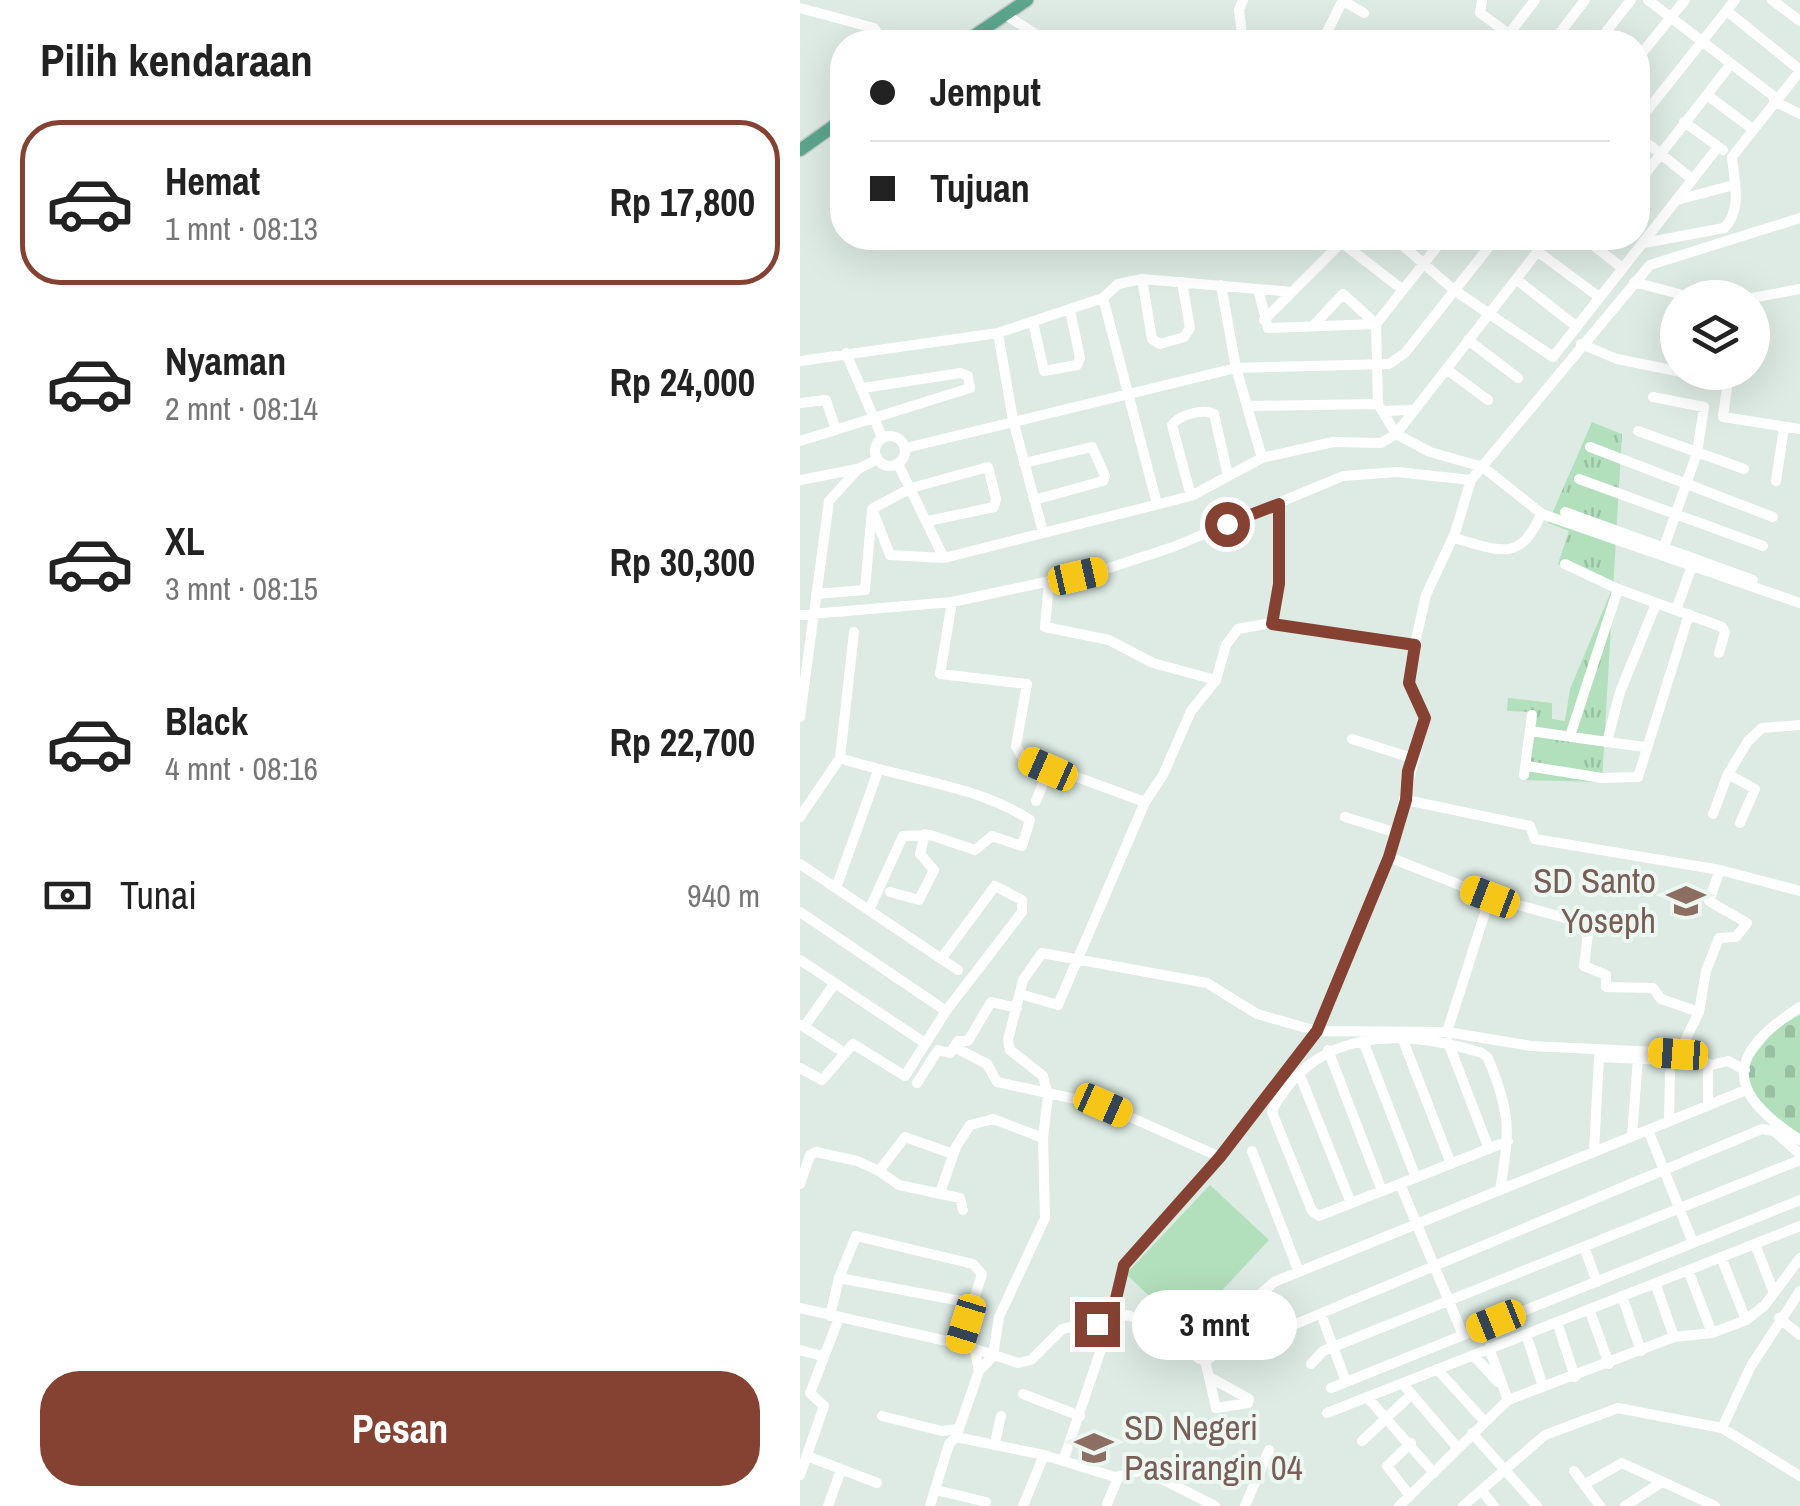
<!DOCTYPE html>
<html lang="id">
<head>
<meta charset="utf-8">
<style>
	body { margin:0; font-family:"Archivo Narrow",sans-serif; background:#f6f6f6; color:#222; height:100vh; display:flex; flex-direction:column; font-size:38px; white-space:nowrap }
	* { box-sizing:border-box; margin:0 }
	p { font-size:32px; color:#767676 }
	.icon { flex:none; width:55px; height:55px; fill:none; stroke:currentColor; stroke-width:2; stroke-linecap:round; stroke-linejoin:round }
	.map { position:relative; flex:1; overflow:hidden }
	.drawer { display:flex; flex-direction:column; background:#fff; width:800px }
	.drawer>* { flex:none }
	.top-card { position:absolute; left:30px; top:30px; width:820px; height:220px; border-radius:40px; box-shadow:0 10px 40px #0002; display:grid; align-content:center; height:220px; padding:0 40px; background:#fff }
	.controls { position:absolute; left:860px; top:280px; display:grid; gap:20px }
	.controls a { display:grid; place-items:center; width:110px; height:110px; border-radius:50%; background:#fff; box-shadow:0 10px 40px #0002; font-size:50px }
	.end { position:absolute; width:45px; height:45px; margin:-22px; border:12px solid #854232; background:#fff; box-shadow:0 0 0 5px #fff }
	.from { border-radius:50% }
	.bubble { position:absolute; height:70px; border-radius:35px; background:#fff; box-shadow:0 10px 40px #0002; font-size:32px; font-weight:800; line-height:70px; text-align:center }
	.car { position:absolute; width:30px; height:60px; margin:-30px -15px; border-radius:12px; box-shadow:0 0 8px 2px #0007; background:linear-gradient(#f5c518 24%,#345 0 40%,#f5c518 0 76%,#345 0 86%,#f5c518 0) }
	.top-card b { display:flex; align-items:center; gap:35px; height:95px; font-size:38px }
	.top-card b+b { border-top:2px solid #e0e0e0 }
	.top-card i { width:25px; height:25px; background:#222 }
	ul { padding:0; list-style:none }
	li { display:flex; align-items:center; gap:30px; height:165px; margin:0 20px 15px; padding:0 20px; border:5px solid transparent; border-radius:40px }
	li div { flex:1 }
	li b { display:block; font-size:38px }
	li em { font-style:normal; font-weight:800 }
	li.selected { border-color:#854232 }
	li>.icon { width:90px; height:90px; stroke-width:1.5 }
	h2 { padding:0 40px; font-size:45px; line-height:120px }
	.pay { display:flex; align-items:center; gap:25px; height:110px; padding:0 40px; font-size:38px }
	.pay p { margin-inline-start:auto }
	.primary-button { display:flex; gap:20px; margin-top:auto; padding:20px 40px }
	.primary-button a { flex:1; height:115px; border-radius:40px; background:#854232; color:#fff; font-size:40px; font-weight:800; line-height:115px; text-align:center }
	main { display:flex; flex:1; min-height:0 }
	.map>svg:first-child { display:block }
</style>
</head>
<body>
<main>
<section class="drawer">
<h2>Pilih kendaraan</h2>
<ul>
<li class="selected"><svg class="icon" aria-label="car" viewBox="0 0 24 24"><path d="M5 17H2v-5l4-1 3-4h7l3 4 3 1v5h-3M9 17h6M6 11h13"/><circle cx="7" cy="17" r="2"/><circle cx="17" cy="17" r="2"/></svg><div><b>Hemat</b><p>1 mnt · 08:13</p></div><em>Rp 17,800</em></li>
<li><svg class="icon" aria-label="car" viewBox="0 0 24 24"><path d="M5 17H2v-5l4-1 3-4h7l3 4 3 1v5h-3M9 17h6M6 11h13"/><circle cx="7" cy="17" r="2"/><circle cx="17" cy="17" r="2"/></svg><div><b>Nyaman</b><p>2 mnt · 08:14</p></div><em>Rp 24,000</em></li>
<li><svg class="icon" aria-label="car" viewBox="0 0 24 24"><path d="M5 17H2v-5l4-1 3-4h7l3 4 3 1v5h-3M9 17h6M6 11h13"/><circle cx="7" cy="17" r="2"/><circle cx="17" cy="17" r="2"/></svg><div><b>XL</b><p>3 mnt · 08:15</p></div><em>Rp 30,300</em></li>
<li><svg class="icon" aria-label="car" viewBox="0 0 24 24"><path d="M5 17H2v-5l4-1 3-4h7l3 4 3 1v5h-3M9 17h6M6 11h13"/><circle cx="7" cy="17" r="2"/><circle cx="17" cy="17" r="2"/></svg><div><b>Black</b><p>4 mnt · 08:16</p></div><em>Rp 22,700</em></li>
</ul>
<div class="pay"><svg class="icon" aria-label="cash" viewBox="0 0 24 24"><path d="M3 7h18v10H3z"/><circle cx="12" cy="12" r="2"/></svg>Tunai<p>940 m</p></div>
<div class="primary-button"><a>Pesan</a></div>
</section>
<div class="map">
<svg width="1000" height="1506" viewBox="0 0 1000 1506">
	<defs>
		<pattern id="grass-tufts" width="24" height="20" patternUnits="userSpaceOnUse" patternTransform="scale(2.5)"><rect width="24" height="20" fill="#b2dfbc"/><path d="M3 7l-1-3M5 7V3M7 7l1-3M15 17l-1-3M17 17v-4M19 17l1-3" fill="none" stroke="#99c0a2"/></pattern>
		<pattern id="cemetery-stones" width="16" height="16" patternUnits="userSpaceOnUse" patternTransform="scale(2.5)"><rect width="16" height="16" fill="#b2dfbc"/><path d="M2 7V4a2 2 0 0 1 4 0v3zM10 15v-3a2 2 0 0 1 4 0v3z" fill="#99c0a2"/></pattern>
	</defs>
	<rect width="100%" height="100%" fill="#ddebe4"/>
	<path fill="url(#grass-tufts)" d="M792,422L822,434L802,782L723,780L732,712L707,711L708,698L752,703V719L765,721L770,689L812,589L758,564L769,531L748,523Z"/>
	<path fill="url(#cemetery-stones)" d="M1000,1015V1138L960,1105L942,1071L976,1028Z"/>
	<path fill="#b2dfbc" d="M410,1185L469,1240L385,1330L326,1274Z"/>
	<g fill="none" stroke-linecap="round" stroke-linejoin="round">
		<g stroke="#c0c8c5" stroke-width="15">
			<path id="major" d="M165,42L227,0
				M0,150L42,120"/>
		</g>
		<path stroke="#fff" stroke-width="10" d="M682,0L680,13L720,42
			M848,0L976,98
			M972,0L1000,21
			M543,1L564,13
			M0,8L74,28L83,42
			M927,11L1000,70
			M206,15L248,42
			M443,42L439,10L443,0
			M522,42L543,0
			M703,42L735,0
			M753,42L785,0
			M798,42L831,0
			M838,58L885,0
			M907,95L951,128
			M974,101L1000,114
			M838,122L935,0
			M884,122L923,150
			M838,136L892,179
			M838,183L931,64
			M877,200L934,185
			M594,238L654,290L753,357L918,147
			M784,238L821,267
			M541,242L603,290
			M844,243L924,228C943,210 934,180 932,157L1000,71
			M737,251L799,297
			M342,279L352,339L360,344L384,337L390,328L382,282
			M716,279L777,327
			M834,282L894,298
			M421,285L436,368L462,458
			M458,289L468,328L576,324L644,238
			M303,298L357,504
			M952,298L1000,289
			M464,320L492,292
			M233,322L244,371L277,365L280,358L270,310
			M514,325L543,294L576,324L578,404L596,434L630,452L683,467L742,514L1000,603
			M198,333L213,420L243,532
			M668,340L718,378
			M781,344L817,359L926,381
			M46,353L82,437
			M0,361L198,333L303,298L318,284L342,279L492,292L546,238
			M646,369L688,400
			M929,372L923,417L1000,429
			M853,397L904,407L897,453L863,550
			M0,403L26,400L36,430
			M447,406L578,404
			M582,411L611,410
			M838,431L944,469
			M75 451a15 15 0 1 1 30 0a15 15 0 1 1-30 0Z
			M0,441L170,388L168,376L161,373L63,388
			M790,447L973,517
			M106,448L436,368L589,364L605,353L696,238
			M224,463L292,447L305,476L303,481L234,500
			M98,464L144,558
			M779,479L963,546
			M0,480L57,469
			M976,481L984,427
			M391,496L372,425C379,415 403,408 414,414L428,476
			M72,509L90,555L144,558L391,496L462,458L533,442L581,443L596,434L748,238
			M765,512L953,580
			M653,538C698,549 720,565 741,514
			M765,564L818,589L770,736
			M249,582L245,627L309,640L353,663L416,680
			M818,589L922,627L925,632L919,653
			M16,594L65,590L72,509L111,488L188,467L196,499L194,507L128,521
			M152,602L140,674L227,684L216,746L222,757L345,802
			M876,610L892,566
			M0,615L152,602L306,569L373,547L543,476L597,472L671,480
			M471,623L479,584V504
			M0,717L29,501L58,469L78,459
			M730,731L807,742
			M552,739L612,758
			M845,747L807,742L820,692L856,604
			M40,758C99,778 178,785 230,820L222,846L192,836L175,850L130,835L103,836L69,910
			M727,766L802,778L838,777L889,614
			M724,775L732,715
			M606,800L730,826L735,839L920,870
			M236,801L249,769
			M913,814L928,774
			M0,817L40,758L54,632
			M545,817L597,833
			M940,823L955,789L928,774L948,741L962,728L1000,725
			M589,857L690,897L815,932
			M0,864L158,970
			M36,888L78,771
			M90,892L119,900L134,870L120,854L125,834
			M0,912L146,1011
			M789,925L784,966L806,975V987L853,988L861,999L899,1012
			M0,960L125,1043
			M220,994L258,1005L345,802L363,775L391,711L416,680L426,645L438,629L471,623L615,645
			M1000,1007C925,1055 925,1092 1000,1140
			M1,1025L43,1052
			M4,1027L35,983
			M647,1032L690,897
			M603,1040L651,1164
			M563,1041L616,1178
			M648,1042L689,1149
			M154,1047L187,1064L197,1082L303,1105L420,1157
			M528,1050L582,1191
			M879,1053L899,1012L906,971L919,938L936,937L947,923L909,901L920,870L1000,891
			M0,1068L22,1080L53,1044L105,1076L146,1011L222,912V900L195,886L141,959
			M499,1073L551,1203
			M117,1083L138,1050L150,1053L158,1041H168L191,1002L217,1008
			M908,1106V1071
			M869,1121L870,1073
			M848,1130L893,1243
			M832,1136L838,1058
			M452,1151L499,1272
			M794,1151L799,1057L868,1060
			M79,1171L99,1185L160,1198L163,1210
			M0,1184L10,1155L16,1152L57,1161L79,1171L105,1137L153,1154
			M600,1184L663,1335
			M700,1190C710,1130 711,1114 688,1058L682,1053C615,1032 535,1026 488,1086C482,1095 475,1102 472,1112L512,1211L519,1216L708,1141
			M140,1193L156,1147L170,1125L193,1119L243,1138
			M955,1244L974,1293
			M784,1247L797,1282
			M921,1257L946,1320
			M888,1270L912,1333
			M39,1278L56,1236L173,1264L182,1274L160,1344
			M855,1283L874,1337
			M822,1296L841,1351
			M0,1308L160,1344L218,1363L231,1360L262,1329L328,1315L396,1344
			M789,1309L809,1364
			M521,1314L545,1379
			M30,1316L39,1278L172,1303
			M979,1318L1000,1335
			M757,1322L775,1377
			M486,1328L962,1129L974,1131L1000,1154
			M726,1334L743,1387
			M394 1350a10 10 0 1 1 20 0a10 10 0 1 1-20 0Z
			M409,1341L474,1282L946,1090
			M689,1348L708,1400
			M0,1350L22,1356
			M673,1355L698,1382
			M405,1360L416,1408L448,1403L449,1399
			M511,1364L523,1351L1000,1160
			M637,1369L685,1422
			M179,1371L193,1356L199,1317L245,1218L243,1138L248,1096L243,1076L210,1050L208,1040L223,980L242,953L407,983L457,1014L517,1031L647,1032L731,1046L879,1053L911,1065L928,1061L945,1070
			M411,1378L449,1399
			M602,1383L657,1447
			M531,1388L1000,1200
			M223,1394L280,1416
			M567,1397L634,1473
			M527,1413L1000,1226
			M82,1416L142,1431L157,1429
			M922,1428L951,1366L1000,1291
			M672,1433L737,1506
			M156,1437L179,1371L175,1350
			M562,1441L612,1394
			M195,1443L201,1416
			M7,1456L77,1483
			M263,1461L311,1320L323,1265L420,1157L517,1031L589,857L625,718L609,683L611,661L626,595L655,533L671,480L850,265L1000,218
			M774,1471L800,1506
			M0,1475L24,1406L10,1393L39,1318
			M785,1484L822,1463L915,1506
			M136,1490L186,1502
			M682,1491L694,1506
			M610,1496L587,1466L611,1443
			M307,1504L318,1478
			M28,1506L41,1470
			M130,1506L149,1444L156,1437L244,1455L315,1477L344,1470L415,1506
			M223,1506L244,1455
			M445,1506L469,1450
			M599,1506L708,1400L874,1337L912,1333L946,1320L965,1305L1000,1258
			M663,1506L745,1435L818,1408L922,1428L1000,1476
			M825,1506L862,1482"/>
		<use href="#major" stroke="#5ca68e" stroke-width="12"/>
	</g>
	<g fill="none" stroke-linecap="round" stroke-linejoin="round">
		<path stroke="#854232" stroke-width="12" d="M297,1324L311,1320L324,1265L420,1157L517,1031L589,857L606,800L608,771L625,718L609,683L615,645L472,624L479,584V504L427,524"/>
	</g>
	<defs>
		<g id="school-bare" transform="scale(3)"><path d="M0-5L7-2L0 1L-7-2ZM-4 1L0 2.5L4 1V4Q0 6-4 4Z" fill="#8d6e63" stroke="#edf7f2" stroke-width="2.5" paint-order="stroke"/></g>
	</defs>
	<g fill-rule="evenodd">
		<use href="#school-bare" x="886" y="901"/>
		<use href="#school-bare" x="294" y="1448"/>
	</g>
	<g text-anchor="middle" stroke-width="8" stroke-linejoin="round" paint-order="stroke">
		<g font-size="35" fill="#785e54" stroke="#edf7f2" text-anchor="end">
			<text x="856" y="893">SD Santo<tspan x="856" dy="40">Yoseph</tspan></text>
			<text x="324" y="1440" text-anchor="start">SD Negeri<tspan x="324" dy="40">Pasirangin 04</tspan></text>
		</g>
	</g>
</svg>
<div class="controls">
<a><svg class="icon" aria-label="layers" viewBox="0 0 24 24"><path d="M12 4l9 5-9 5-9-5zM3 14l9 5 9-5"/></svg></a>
</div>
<i class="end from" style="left:427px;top:524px"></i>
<i class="end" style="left:297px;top:1324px"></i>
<div class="bubble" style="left:332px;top:1290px;width:165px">3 mnt</div>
<i class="car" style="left:278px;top:576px;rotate:77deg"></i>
<i class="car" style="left:248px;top:769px;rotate:294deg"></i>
<i class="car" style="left:690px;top:897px;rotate:291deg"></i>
<i class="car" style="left:878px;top:1054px;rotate:274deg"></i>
<i class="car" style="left:303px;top:1105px;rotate:114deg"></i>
<i class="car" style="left:696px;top:1321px;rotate:248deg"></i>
<i class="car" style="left:166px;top:1324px;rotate:197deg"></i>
<div class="top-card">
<b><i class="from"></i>Jemput</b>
<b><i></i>Tujuan</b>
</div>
</div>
</main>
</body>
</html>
